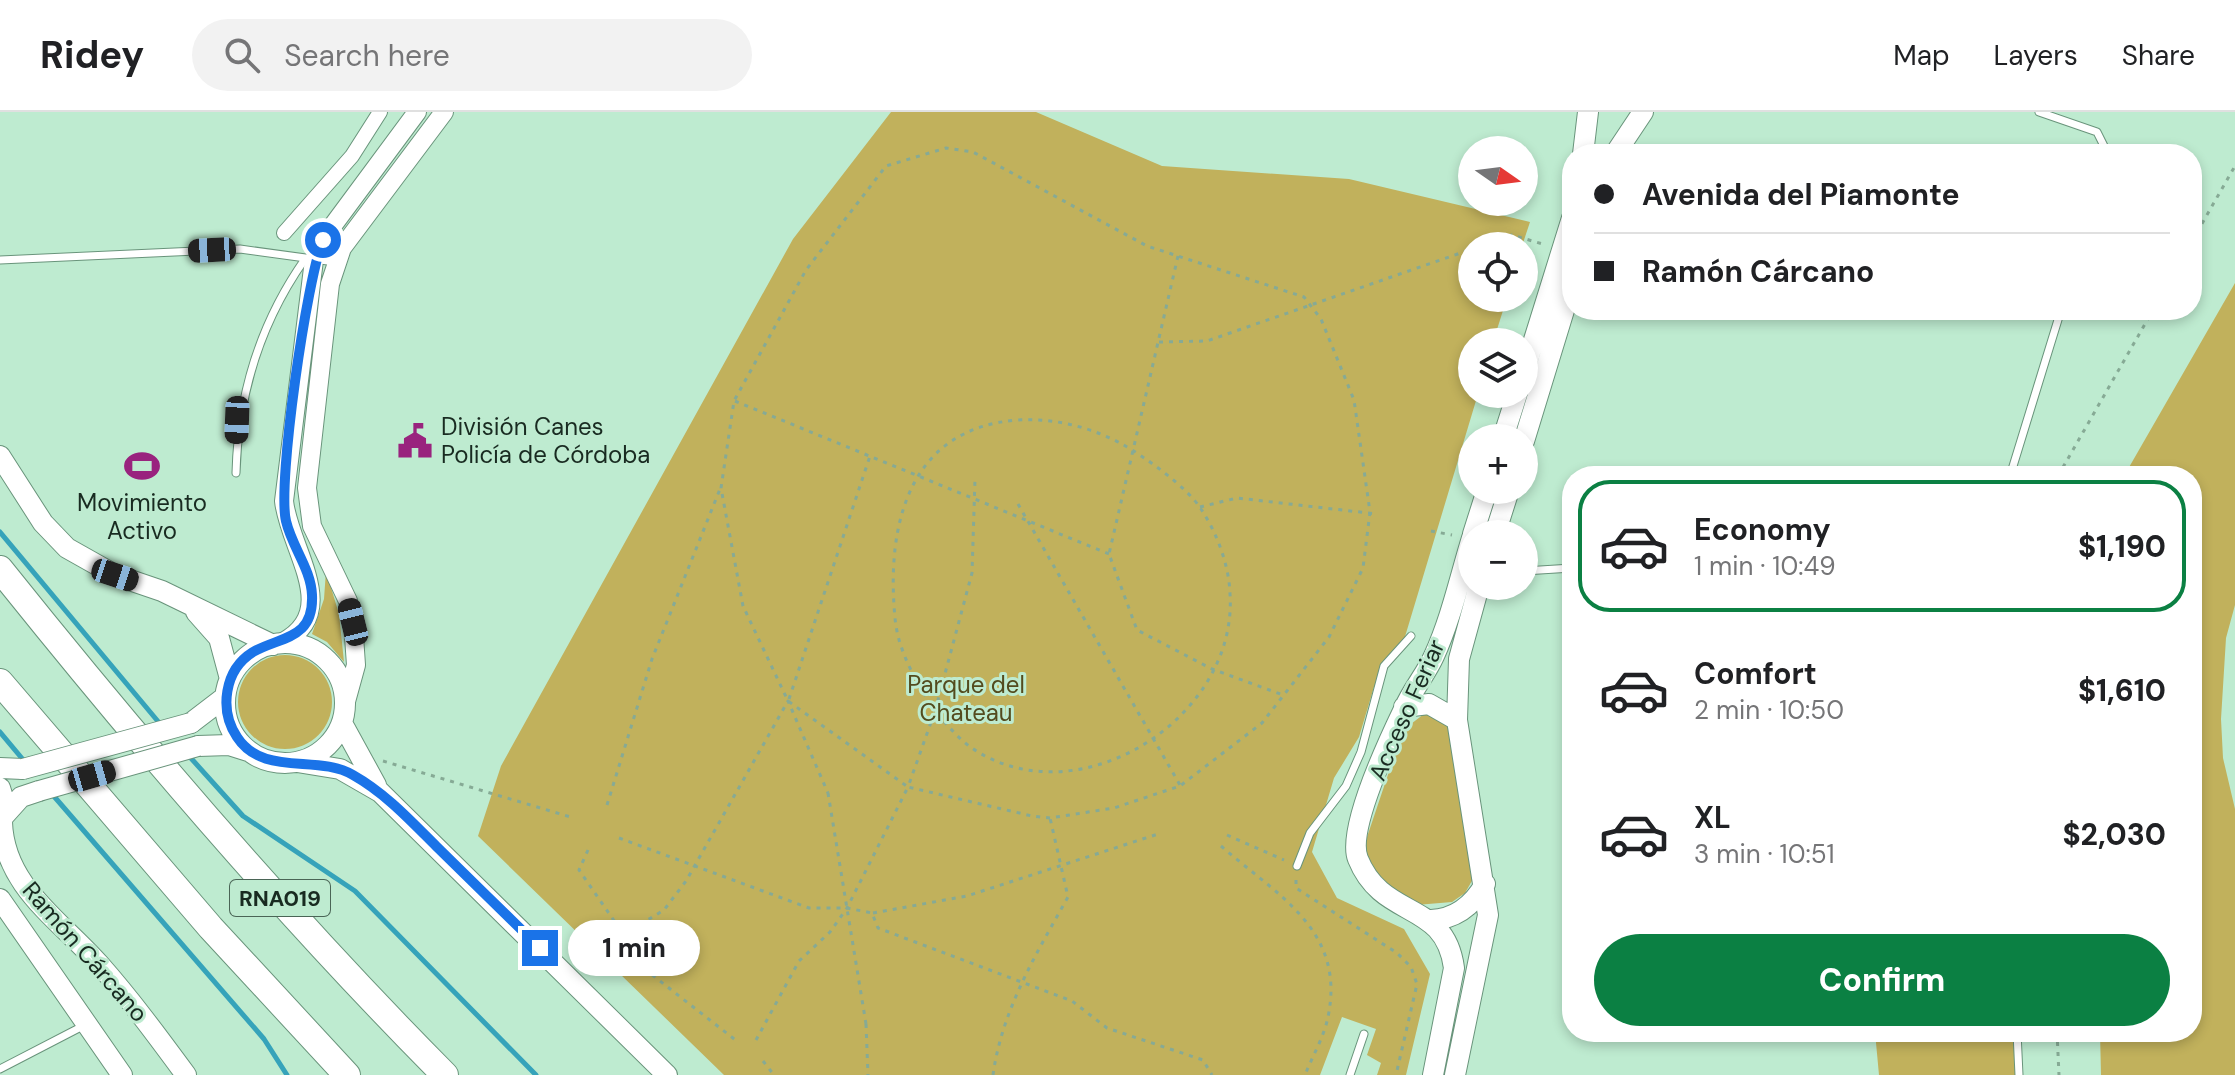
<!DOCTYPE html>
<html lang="en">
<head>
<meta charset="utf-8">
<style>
	body { margin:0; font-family:"DM Sans",sans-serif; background:#f2f2f2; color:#202124; height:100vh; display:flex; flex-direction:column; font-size:30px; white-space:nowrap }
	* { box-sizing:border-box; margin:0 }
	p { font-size:26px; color:#757577 }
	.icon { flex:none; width:44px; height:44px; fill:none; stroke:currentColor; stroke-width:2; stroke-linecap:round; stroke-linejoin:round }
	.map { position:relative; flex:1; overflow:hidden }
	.sheet { position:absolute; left:1562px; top:354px; width:640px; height:576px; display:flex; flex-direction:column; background:#fff; border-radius:32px; box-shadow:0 4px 12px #0003 }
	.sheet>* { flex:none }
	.banner { position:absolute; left:1562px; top:32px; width:640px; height:176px; border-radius:32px; box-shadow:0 4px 12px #0003; display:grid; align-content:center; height:176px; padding:0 32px; background:#fff }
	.needle { width:52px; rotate:104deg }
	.tools { position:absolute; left:1458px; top:24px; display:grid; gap:16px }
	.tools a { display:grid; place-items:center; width:80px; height:80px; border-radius:50%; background:#fff; box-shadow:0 4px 12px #0003; font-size:40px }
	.end { position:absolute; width:36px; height:36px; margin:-18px; border:10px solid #1a73e8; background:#fff; box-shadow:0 0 0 4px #fff }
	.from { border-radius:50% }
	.bubble { position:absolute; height:56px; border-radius:28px; background:#fff; box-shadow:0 4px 12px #0003; font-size:26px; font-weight:800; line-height:56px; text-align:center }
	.car { position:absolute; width:24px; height:48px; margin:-24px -12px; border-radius:10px; box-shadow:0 0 6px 2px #0007; background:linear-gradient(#222 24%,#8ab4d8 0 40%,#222 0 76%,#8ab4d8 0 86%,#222 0) }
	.banner b { display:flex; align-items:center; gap:28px; height:76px; font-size:30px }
	.banner b+b { border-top:2px solid #e0e0e0 }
	.banner i { width:20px; height:20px; background:#202124 }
	ul { padding:14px 0 0; list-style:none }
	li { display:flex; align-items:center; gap:24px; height:132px; margin:0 16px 12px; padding:0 16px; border:4px solid transparent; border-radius:32px }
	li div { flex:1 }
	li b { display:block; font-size:30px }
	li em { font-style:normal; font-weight:800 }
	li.current { border-color:#0b8043 }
	li>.icon { width:72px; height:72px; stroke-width:1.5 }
	.action { display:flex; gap:16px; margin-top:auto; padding:16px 32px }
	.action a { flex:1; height:92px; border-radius:48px; background:#0b8043; color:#fff; font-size:32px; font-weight:800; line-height:92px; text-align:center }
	header { display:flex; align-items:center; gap:48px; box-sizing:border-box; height:112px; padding:0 40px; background:#fff; border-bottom:2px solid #e0e0e0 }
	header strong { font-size:38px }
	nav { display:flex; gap:44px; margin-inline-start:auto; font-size:28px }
	.search { width:560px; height:72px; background:#f2f2f2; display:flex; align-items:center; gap:20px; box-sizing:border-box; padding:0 28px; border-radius:44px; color:#757577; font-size:30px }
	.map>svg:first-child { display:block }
</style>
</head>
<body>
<header>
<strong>Ridey</strong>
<div class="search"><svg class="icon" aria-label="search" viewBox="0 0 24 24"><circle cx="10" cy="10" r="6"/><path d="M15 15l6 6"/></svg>Search here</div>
<nav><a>Map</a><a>Layers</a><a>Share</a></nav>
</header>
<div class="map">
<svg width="2235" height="963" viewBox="0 0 2235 963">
	<rect width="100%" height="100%" fill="#beebd0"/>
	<path fill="#c1b15c" d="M891,0H1036L1162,54L1349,67L1530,110L1522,134H1472V186H1507L1493,230H1472V282H1478L1404,528L1374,575L1359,625L1334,666L1312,740L1337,786L1404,817L1430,862L1406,963H1377L1381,951L1367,943L1376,917L1342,905L1320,963H724L478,724L501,654L793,127Z
		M2235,171V493L2226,526L2221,607L2223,646L2235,697V963H2101L2100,920H2192V364H2124Z
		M326,459L339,502L344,550L327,530L312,522L324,487Z
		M238 590a47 47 0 1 1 94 0a47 47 0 1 1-94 0Z
		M1424,602L1436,603L1448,613L1472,738L1473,767L1465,781L1452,790L1416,793L1378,771L1364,734L1403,618Z
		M1875,920H2017L2021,963H1879Z"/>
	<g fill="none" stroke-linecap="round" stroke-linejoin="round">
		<path stroke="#36a3ba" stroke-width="5" d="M0,420L161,613
			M0,620L25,650
			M189,644L243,704L355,779L536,963
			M52,682L264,927L287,963"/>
		<g stroke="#69947b" stroke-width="9">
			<path id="service" d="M2039,0L2097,20L2108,42
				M0,148L240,137L335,150
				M236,361C238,283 260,211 305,147
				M2010,364L2061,198
				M1524,459L1572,456
				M1297,754L1310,721L1346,674L1361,640L1384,554L1411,524
				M2017,920L2019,963
				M0,957L83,914
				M1350,963L1364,922"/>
		</g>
		<g stroke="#69947b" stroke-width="16">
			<path id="minor" d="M284,121L352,44L380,0"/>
		</g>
		<g stroke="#69947b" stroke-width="20">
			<path id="tertiary" d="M283,530C342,499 289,437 284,389L314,148L331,116L417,0
				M345,593L356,553L353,510L348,489L312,414L307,376L330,172L342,136L444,0"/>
		</g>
		<g stroke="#69947b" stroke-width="22">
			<path id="secondary" d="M1583,42L1588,0
				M1615,42L1643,0
				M1524,260L1572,106
				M1503,326L1517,282
				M1524,329L1572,172
				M0,344L43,411L67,436L115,463L162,479L273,533
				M1473,422L1487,378
				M1495,422L1509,378
				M196,500L219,526L230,567
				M225 591a60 60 0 1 1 120 0a60 60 0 1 1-120 0Z
				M1404,595L1429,592L1457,608
				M191,611L225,585
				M342,611L376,673
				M198,634L229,633L248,639
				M297,650L340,657L380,680L667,963
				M0,656L23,657
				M0,676L4,689L2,711
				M3,705L21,685L39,679
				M2,710C4,774 60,808 99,852C130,887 158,925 186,963
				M0,787L122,963
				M1431,808C1456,807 1473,793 1485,772
				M1433,963L1454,856C1445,787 1383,809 1358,747C1346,718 1390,626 1404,597C1412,578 1426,562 1434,544C1451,507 1460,465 1472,426
				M1455,963L1488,803L1457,608L1459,547L1479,474"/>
		</g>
		<g stroke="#69947b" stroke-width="28">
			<path id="motorway" d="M0,457C140,632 287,804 445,963
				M0,570L211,816L347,963"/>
		</g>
		<path stroke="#86aa95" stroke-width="3" stroke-dasharray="4 6" stroke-linecap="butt" d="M2192,129L2235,54
			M1480,134L1512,123L1546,133
			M1178,144L1109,442L1137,518L1212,557L1283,583
			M1159,230L1207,229L1472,137
			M735,289L1109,442
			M2058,364L2153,198
			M1018,392L1180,673
			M1200,395L1237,386L1377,402
			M1431,419L1452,423
			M789,587L870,344
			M935,599L972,461L975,367
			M383,649L574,706
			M607,693L652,547L720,377
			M1227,723L1284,748
			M619,726L809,796H847L872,801L878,816L1072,889L1107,916L1203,948L1212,963
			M1221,734C1278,784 1346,818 1328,905C1324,925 1312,945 1305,963
			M588,738L579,758L651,862L738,930
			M1296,768V776L1397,841L1411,855L1417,872L1396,963
			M873,801L967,784L1158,722
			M623,823L664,798L686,769L788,589L828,681
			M866,912L868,963
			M2057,920L2059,963
			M756,928L799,849L830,820L847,796L908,675L788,589L743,494L721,376L734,289L806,158L886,54L946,36L973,40L1147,134L1304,185L1321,207L1354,288L1370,400L1363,456L1329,525L1262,611L1180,674L1114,696L1050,706L1032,704L908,675L935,599C948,614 961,630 978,640C1085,704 1238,603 1230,482C1229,453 1217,421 1201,397C1187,375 1145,345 1122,332C1090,315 1055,306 1018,308C909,316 886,412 895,506C898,540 917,571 935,599
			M763,949L774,963
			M993,963C1002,898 1036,842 1068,785L1050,706"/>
		<use href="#service" stroke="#fff" stroke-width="7"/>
		<use href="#minor" stroke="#fff" stroke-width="14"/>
		<use href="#tertiary" stroke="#fff" stroke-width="18"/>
		<use href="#secondary" stroke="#fff" stroke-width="20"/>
		<use href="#motorway" stroke="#fff" stroke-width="26"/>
		<g stroke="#69947b" stroke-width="22" stroke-linecap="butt">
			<path id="secondary-bridge" d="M23,657L191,611
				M39,679L198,634"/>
		</g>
		<path stroke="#86aa95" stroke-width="3" stroke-dasharray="4 6" stroke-linecap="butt" d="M828,681L866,912"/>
		<use href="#secondary-bridge" stroke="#fff" stroke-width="20"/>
	</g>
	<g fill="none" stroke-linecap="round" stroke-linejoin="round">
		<path stroke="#1a73e8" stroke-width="10" d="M323,128C307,166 277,371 286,409C292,435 311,457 312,483C314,528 281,524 253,540C224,558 219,598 237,625C263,665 317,642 353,663C385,681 410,708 436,734C471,768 505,802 540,836"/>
	</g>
	<defs>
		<g id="civic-bare" transform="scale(2.76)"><path d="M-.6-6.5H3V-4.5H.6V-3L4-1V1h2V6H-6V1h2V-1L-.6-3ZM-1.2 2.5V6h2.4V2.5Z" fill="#99237e" stroke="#beebd0" stroke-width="2.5" paint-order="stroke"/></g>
		<g id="stadium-bare" transform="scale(2.76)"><path d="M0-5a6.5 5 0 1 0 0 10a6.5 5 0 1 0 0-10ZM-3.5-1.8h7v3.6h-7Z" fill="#99237e" stroke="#beebd0" stroke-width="2.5" paint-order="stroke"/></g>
	</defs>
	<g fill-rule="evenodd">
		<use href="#civic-bare" x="415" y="329"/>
		<use href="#stadium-bare" x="142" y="354"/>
	</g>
	<g text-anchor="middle" stroke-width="6" stroke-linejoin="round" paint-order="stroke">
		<rect fill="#beebd0" stroke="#4a6556" stroke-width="2" x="230" y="768" width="100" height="36" rx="6"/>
		<g font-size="22" font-weight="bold" fill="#192b21">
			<text x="280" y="794">RNA019</text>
		</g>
		<g font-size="24" fill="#192b21" stroke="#beebd0" text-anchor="start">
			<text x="441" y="323">División Canes<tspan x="441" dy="28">Policía de Córdoba</tspan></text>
			<text x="142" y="399" text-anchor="middle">Movimiento<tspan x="142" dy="28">Activo</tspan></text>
		</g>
		<g font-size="24" fill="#534b1e" stroke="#beebd0">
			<text x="966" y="581">Parque del<tspan x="966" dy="28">Chateau</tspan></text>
		</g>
		<g font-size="24" fill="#192b21" stroke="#beebd0">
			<text transform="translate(1407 598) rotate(-66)" y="8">Acceso Feriar</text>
			<text transform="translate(85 840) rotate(49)" y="8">Ramón Cárcano</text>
		</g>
	</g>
</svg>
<div class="tools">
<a><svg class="needle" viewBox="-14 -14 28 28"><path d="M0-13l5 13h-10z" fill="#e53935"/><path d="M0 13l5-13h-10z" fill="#757577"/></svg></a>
<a><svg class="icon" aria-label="locate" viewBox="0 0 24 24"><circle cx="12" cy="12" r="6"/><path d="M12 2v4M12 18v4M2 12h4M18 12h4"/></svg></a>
<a><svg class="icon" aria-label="layers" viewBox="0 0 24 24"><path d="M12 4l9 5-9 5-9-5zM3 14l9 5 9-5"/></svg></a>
<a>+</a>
<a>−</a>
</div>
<i class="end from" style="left:323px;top:128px"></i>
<i class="end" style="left:540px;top:836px"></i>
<div class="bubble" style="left:568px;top:808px;width:132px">1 min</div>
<i class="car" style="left:212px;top:138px;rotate:267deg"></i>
<i class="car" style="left:237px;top:308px;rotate:182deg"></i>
<i class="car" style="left:115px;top:463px;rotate:108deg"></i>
<i class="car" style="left:353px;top:510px;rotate:346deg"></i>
<i class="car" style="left:92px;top:664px;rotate:74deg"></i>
<div class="banner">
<b><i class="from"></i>Avenida del Piamonte</b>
<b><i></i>Ramón Cárcano</b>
</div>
<section class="sheet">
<ul>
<li class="current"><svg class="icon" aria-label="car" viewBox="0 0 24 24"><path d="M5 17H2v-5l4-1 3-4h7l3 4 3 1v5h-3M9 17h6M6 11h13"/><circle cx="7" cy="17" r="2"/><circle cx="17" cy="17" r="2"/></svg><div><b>Economy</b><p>1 min · 10:49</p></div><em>$1,190</em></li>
<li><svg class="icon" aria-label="car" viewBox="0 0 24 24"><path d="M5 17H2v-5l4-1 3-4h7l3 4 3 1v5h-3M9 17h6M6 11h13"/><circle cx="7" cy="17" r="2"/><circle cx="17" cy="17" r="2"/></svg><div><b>Comfort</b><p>2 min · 10:50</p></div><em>$1,610</em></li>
<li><svg class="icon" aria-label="car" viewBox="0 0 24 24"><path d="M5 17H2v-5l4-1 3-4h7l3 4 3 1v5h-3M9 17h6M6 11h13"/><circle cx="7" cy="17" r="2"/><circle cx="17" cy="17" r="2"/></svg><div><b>XL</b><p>3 min · 10:51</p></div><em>$2,030</em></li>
</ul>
<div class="action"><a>Confirm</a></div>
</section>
</div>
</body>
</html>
